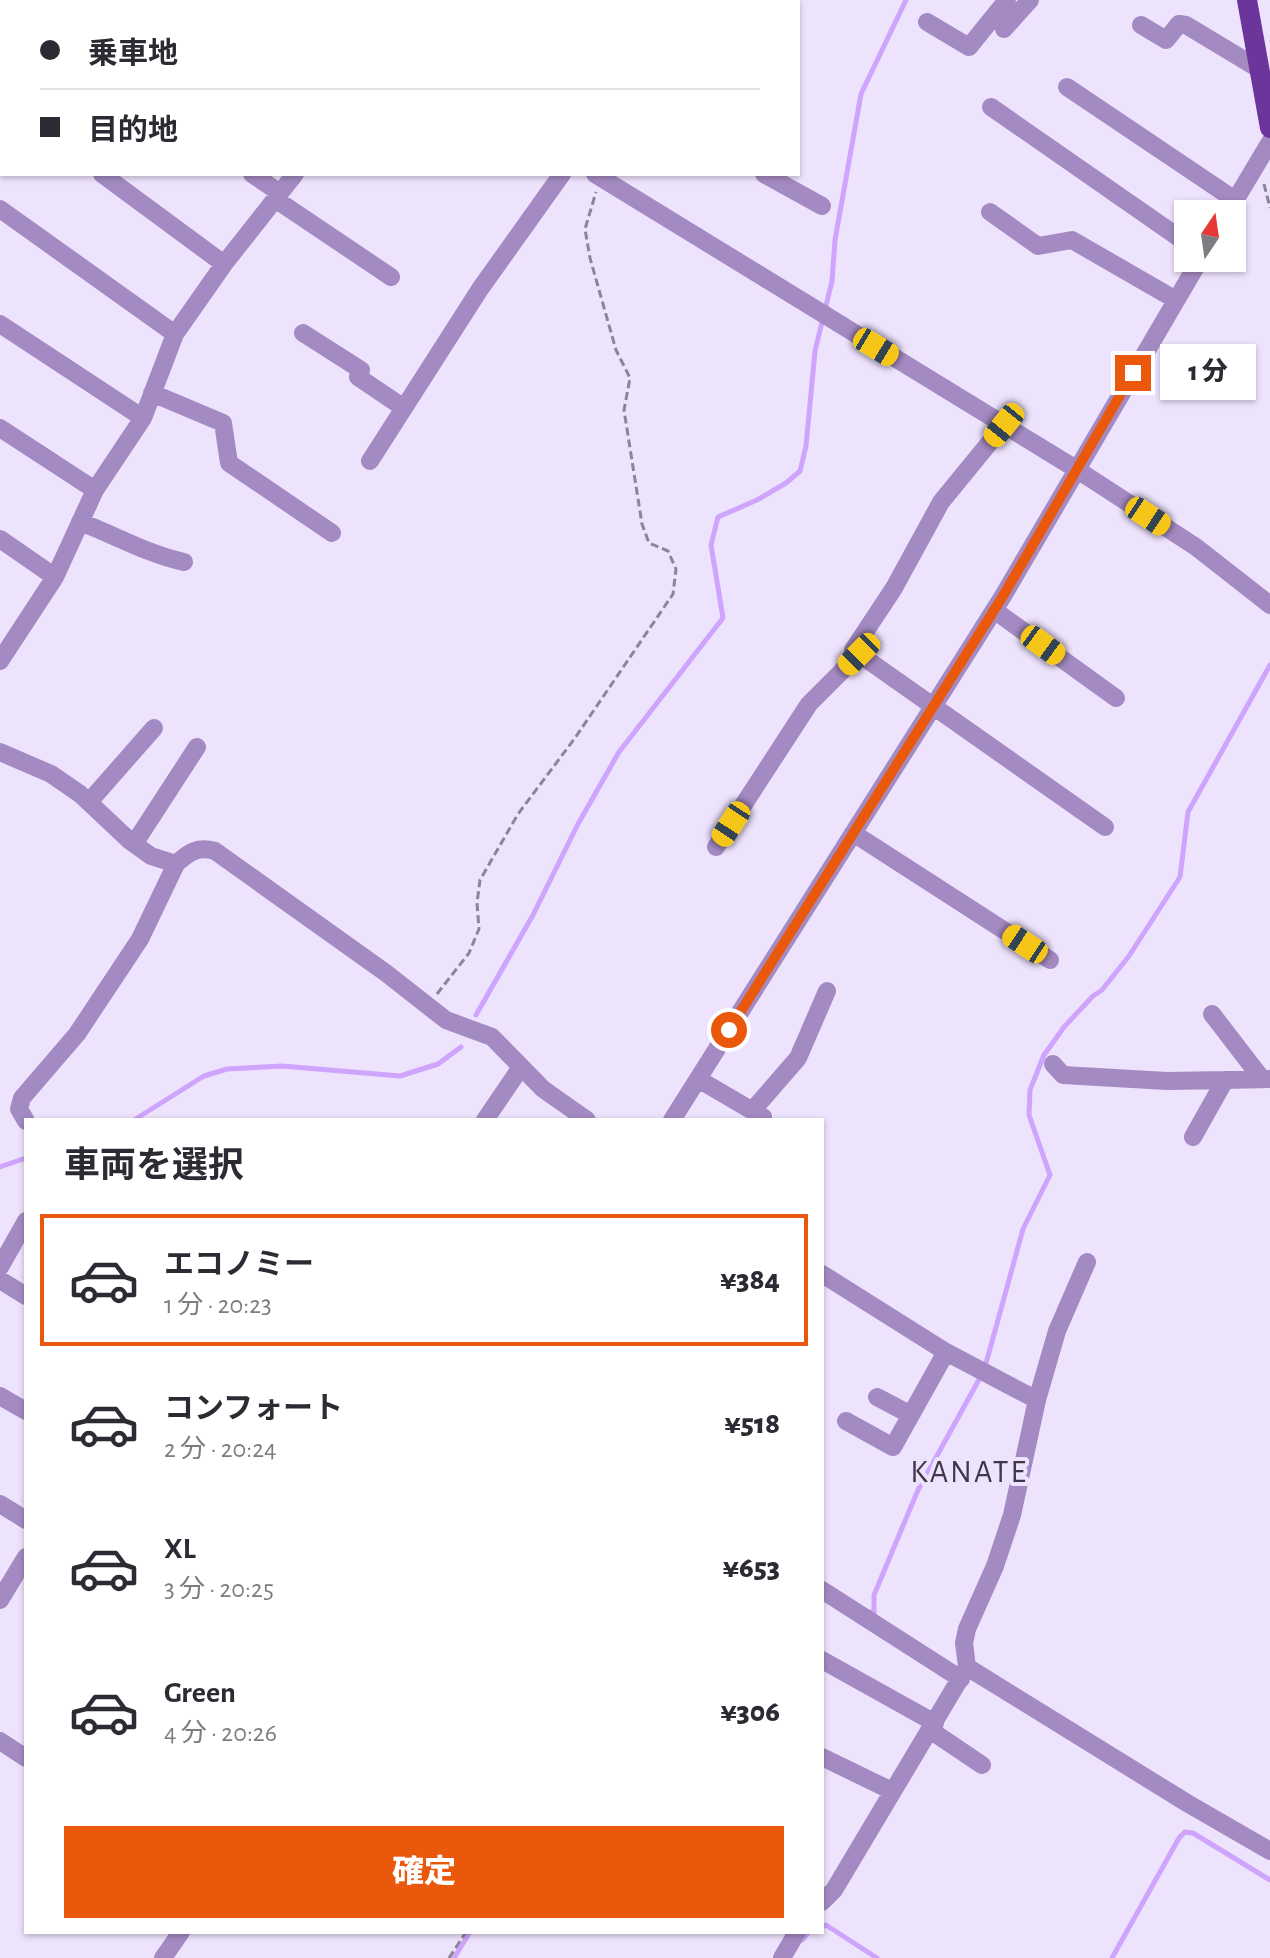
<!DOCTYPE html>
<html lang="ja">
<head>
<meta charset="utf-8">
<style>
	body { margin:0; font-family:"Alegreya Sans","Noto Sans JP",sans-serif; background:#f7f7f7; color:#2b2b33; height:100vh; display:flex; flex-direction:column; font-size:30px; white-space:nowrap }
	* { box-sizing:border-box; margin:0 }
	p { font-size:26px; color:#7c7c81 }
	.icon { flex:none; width:44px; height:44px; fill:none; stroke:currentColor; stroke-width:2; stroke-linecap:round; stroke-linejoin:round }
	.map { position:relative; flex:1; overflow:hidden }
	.panel { position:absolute; left:24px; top:1118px; width:800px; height:816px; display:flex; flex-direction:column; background:#fff; border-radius:0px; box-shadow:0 2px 6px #0004 }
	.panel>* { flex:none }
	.banner { position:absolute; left:0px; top:0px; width:800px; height:176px; box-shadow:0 2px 6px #0004; display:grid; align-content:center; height:176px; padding:0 40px; background:#fff }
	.needle { width:52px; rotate:13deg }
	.buttons { position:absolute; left:1174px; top:200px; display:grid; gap:16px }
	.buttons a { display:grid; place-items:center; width:72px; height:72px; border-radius:0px; background:#fff; box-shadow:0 2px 6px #0004; font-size:40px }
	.end { position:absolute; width:36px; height:36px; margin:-18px; border:10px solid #ea580c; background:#fff; box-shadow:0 0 0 4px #fff }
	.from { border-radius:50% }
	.bubble { position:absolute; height:56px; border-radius:0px; background:#fff; box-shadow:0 2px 6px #0004; font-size:26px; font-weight:800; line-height:56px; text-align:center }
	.car { position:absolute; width:24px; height:48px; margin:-24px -12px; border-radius:10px; box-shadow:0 0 6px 2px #0007; background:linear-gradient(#f5c518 24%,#345 0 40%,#f5c518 0 76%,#345 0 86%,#f5c518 0) }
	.banner b { display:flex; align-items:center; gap:28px; height:76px; font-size:30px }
	.banner b+b { border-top:2px solid #e1e1e2 }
	.banner i { width:20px; height:20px; background:#2b2b33 }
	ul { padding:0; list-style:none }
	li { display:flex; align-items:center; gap:24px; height:132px; margin:0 16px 12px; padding:0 24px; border:4px solid transparent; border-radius:0px }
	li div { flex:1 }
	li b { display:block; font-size:30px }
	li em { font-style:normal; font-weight:800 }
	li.active { border-color:#ea580c }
	li>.icon { width:72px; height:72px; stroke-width:1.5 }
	h2 { padding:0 40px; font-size:36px; line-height:96px }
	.primary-button { display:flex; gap:16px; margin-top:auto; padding:16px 40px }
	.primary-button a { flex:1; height:92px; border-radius:0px; background:#ea580c; color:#fff; font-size:32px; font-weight:800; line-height:92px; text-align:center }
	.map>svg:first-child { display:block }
</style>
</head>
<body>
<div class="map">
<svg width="1270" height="1958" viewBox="0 0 1270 1958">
	<rect width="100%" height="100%" fill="#eee3fd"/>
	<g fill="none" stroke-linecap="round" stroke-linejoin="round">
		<path stroke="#cea4fc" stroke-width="5" d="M476,1015L533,915L578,824L619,752L723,618L711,545L718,517L757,500L786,483L800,471L806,446L815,351L832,281L835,240L861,94L906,0
			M134,1120L204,1076L227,1069L282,1066L400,1076L438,1064L461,1047
			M0,1167L26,1158
			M985,1367L1023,1229L1050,1175L1029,1115L1030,1090L1044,1055L1064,1027L1093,996L1102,990L1129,956L1180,877L1188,812L1270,665
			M871,1612L874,1614V1595L918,1490L981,1376
			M822,1927L826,1925L877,1958
			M802,1940L809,1932
			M454,1958L470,1932
			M1112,1958L1179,1838L1185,1832L1193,1833L1270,1880"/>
		<path stroke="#8d8597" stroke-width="3" stroke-dasharray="8 4" stroke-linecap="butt" d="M1264,184L1270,208
			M437,994L469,953L479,929L477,903L480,880L518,814L575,738L673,594L676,569L668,551L649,543L642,524L624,410L630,378L616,350L590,258L585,229L596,192
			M449,1958L466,1932"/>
		<path stroke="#a48ac2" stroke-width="18" d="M324,0L327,2
			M482,0L485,2
			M0,1L2,2
			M133,2L135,0
			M388,2L390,0
			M720,2L722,0
			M927,22L969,47L1007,0
			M1141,25L1166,40L1179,24L1186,25L1259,69
			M1004,29L1030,0
			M1067,87L1235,200
			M991,107L1188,244
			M0,122L2,123
			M0,164L2,162
			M102,174L224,264
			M252,174L280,193
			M595,174L1076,469L1196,547L1270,605
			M764,174L822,206
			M275,199L391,277
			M0,209L175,334
			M990,212L1038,246L1072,240L1176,300
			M1227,214L1270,142
			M0,324L143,418
			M303,333L361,370L358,377L404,408
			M152,393L223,423L229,463L332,533
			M0,428L95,490
			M370,461L480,289L562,174
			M80,522C115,535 147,554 184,562
			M0,539L55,577
			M994,610L1116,698
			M859,654L853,650L894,588L941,502L1004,425
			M0,661L55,577L95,490L143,418L175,334L224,264L295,174
			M0,752L51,774L80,794L130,841L151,856L176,864L140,939L77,1034L22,1098L19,1109L26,1121
			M89,802L154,728
			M853,833L1050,960
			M134,844L197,747
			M716,847L809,704L859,654L1105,827
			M176,864C189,852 198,846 215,851L386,973L446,1020L492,1037L543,1089L587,1120
			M1212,1014L1262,1079
			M1053,1064L1063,1075L1167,1081L1225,1080
			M698,1079L763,1117V1120
			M752,1111L798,1058L827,991
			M485,1120L521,1067
			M672,1120L1003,596L1201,258
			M1193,1137L1225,1080L1270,1079
			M0,1267L26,1221
			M822,1274L946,1352L1037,1400
			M0,1280L26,1296
			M0,1396L26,1411
			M877,1397L911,1415
			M846,1421L893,1447L946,1352
			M0,1504L26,1520
			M822,1590L961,1679
			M0,1600L26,1557
			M822,1660L935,1723
			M967,1667L1187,1803L1270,1851
			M930,1730L982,1765
			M0,1741L26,1758
			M822,1757L892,1791
			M822,1902L834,1890L967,1667L964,1643L967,1629L995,1566L1012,1515L1037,1400L1057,1331L1087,1262
			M163,1958L181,1932
			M782,1958L797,1932"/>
		<path stroke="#6c359b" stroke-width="20" d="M1247,0L1270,128"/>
	</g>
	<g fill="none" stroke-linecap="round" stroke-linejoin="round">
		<path stroke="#ea580c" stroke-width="10" d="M729,1030L1003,596L1133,373"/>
	</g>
	<g text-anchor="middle" stroke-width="8" stroke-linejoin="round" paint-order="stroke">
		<g font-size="32" letter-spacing="2" fill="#40374b" stroke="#eee3fd">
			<text x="969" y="1482">KANATE</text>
		</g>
	</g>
</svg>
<div class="buttons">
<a><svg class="needle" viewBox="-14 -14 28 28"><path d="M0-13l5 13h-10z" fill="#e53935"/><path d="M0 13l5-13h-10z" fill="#7c7c81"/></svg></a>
</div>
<i class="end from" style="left:729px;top:1030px"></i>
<i class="end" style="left:1133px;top:373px"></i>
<div class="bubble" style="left:1160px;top:344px;width:96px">1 分</div>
<i class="car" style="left:876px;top:347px;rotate:121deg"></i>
<i class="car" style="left:1004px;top:425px;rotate:219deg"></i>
<i class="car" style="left:1148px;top:516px;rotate:123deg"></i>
<i class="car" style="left:1043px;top:645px;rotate:126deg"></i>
<i class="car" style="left:859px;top:654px;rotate:225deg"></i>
<i class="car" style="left:731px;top:824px;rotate:213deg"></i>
<i class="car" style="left:1025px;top:944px;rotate:303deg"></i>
<div class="banner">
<b><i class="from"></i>乗車地</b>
<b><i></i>目的地</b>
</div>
<section class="panel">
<h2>車両を選択</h2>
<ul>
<li class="active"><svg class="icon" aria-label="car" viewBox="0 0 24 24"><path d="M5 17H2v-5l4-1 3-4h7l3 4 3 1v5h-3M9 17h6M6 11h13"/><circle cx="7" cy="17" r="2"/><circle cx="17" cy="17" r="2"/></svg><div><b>エコノミー</b><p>1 分 · 20:23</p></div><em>¥384</em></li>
<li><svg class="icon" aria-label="car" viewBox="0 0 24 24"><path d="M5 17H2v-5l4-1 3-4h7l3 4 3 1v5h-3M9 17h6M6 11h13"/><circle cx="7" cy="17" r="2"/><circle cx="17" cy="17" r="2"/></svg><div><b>コンフォート</b><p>2 分 · 20:24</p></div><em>¥518</em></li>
<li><svg class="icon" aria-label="car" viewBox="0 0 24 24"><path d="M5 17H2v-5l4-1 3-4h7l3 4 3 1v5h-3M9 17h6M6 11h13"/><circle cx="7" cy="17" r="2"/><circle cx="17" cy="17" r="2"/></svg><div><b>XL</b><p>3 分 · 20:25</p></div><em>¥653</em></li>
<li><svg class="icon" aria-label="car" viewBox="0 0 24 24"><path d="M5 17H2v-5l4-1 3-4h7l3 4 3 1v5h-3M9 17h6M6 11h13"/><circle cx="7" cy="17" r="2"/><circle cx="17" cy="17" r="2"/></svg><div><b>Green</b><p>4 分 · 20:26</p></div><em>¥306</em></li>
</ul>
<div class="primary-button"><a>確定</a></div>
</section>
</div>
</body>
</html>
